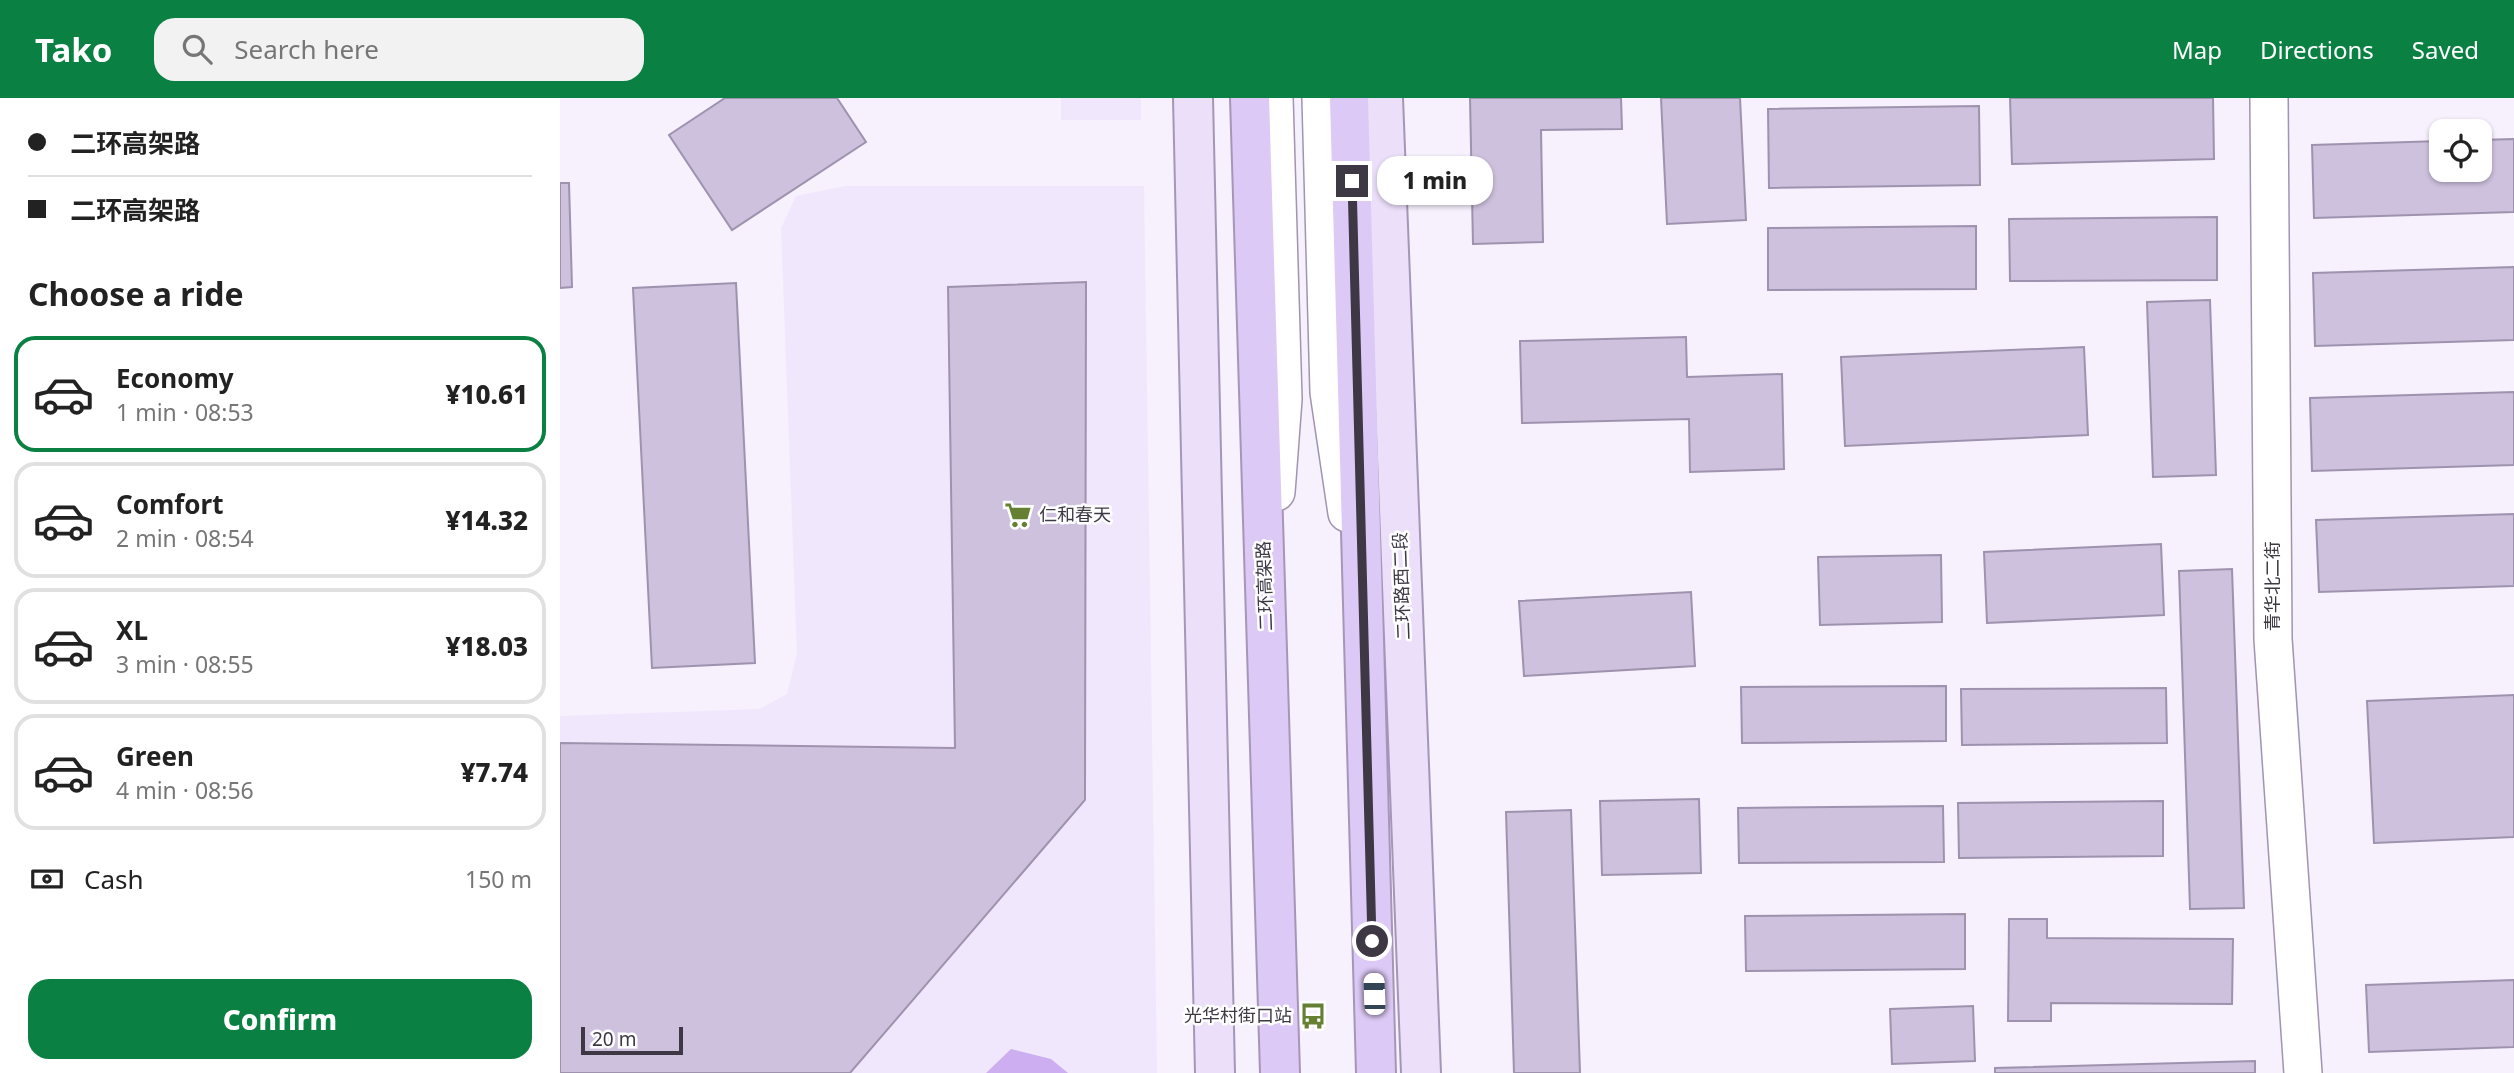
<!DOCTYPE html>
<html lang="en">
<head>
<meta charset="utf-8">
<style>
	body { margin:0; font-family:"Noto Sans","Noto Sans SC",sans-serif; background:#f2f2f2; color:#222; height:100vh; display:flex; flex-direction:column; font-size:26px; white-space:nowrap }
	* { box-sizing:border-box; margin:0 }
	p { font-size:23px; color:#767676 }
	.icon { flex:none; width:38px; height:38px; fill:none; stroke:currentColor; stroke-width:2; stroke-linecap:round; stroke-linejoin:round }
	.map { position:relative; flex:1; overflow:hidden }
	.sheet { display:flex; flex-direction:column; background:#fff; width:560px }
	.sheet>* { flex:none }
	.banner { display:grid; align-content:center; height:154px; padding:0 28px; background:#fff }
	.tools { position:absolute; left:1869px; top:21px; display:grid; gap:14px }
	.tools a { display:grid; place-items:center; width:63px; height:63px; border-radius:14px; background:#fff; box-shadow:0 2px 5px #0004; font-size:35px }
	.scale { position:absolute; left:21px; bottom:18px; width:102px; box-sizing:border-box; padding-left:7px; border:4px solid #3d3844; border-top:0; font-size:19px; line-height:24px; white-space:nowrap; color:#3d3844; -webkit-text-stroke:5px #fff; paint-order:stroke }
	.end { position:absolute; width:32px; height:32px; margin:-16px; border:9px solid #3d3844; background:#fff; box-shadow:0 0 0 4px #fff }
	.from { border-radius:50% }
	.bubble { position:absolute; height:49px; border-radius:21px; background:#fff; box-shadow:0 2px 5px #0004; font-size:23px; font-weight:800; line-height:49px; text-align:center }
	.car { position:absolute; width:21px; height:42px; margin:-21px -10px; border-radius:9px; box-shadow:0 0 5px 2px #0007; background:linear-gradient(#fff 24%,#345 0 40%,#fff 0 76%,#345 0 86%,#fff 0) }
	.banner b { display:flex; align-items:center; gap:24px; height:66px; font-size:26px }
	.banner b+b { border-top:2px solid #e0e0e0 }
	.banner i { width:18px; height:18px; background:#222 }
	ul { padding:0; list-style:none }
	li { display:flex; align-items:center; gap:21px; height:116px; margin:0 14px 10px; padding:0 14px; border:4px solid #e0e0e0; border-radius:21px }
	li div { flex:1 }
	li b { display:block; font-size:26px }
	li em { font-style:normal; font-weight:800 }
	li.active { border-color:#0b8043 }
	li>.icon { width:63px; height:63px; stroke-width:1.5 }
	h2 { padding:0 28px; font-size:32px; line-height:84px }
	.pay { display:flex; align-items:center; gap:18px; height:77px; padding:0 28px; font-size:26px }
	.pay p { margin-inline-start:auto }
	.primary-button { display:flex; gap:14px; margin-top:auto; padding:14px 28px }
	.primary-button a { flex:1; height:80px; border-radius:21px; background:#0b8043; color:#fff; font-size:28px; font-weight:800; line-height:80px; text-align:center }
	header { display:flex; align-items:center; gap:42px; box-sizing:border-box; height:98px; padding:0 35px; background:#0b8043; color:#fff }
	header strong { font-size:33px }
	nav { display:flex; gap:38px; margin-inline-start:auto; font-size:24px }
	.search { width:490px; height:63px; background:#f2f2f2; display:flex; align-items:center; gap:18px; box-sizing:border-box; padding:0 24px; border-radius:21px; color:#767676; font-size:26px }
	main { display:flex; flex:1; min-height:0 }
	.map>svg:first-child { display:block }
</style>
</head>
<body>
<header>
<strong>Tako</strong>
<div class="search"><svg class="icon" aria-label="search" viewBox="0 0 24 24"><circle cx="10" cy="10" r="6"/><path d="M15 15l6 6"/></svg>Search here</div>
<nav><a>Map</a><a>Directions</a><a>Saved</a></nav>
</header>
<main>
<section class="sheet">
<div class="banner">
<b><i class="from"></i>二环高架路</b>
<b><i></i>二环高架路</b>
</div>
<h2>Choose a ride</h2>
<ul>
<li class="active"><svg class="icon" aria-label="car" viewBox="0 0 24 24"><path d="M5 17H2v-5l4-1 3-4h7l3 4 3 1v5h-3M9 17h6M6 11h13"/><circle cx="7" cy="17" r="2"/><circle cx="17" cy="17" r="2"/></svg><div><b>Economy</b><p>1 min · 08:53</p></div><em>¥10.61</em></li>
<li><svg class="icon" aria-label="car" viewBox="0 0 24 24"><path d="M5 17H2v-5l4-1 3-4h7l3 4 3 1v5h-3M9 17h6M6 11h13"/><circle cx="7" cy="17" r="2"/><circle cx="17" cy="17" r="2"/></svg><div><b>Comfort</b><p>2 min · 08:54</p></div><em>¥14.32</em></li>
<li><svg class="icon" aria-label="car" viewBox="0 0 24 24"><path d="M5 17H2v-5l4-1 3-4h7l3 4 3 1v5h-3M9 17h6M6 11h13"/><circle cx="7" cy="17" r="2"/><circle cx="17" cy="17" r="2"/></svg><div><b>XL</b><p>3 min · 08:55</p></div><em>¥18.03</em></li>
<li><svg class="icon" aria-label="car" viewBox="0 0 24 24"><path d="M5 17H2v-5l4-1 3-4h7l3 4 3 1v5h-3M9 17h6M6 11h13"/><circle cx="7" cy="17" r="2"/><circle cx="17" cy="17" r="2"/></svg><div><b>Green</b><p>4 min · 08:56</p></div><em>¥7.74</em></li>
</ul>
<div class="pay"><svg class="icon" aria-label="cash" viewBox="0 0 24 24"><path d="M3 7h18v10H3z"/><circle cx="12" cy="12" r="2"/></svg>Cash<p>150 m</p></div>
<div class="primary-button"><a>Confirm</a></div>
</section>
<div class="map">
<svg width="1954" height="975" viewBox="0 0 1954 975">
	<rect width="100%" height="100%" fill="#f6f1fd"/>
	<path fill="#f1e7fd" d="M501,0H581V22H501Z
		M285,88H584L597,975H0V618L199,611L227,596L237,555L221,130L236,98Z"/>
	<path fill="#cdaef0" d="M451,951L491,961L508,975H426Z"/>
	<path fill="#cec1de" stroke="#9e92ae" stroke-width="2" d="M165,0H277L306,44L172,132L109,37Z
		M910,0H1061L1062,31L981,32L983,144L913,146Z
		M1101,0H1180L1186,122L1107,126Z
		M1450,0H1653L1654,61L1452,66Z
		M1419,8L1420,87L1209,90L1208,11Z
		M1954,41V114L1754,120L1752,47L1881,43V72H1920V42Z
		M0,85H9L12,189L0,190Z
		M1657,119V182L1450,183L1449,121Z
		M1416,128V191L1208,192V130Z
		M1954,169V242L1755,248L1753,175Z
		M526,184L525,702L290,975H0V645L395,650L388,189Z
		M176,185L195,565L92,570L73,190Z
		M1650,202L1656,377L1593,379L1587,204Z
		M1126,239L1127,279L1222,276L1224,371L1130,374L1129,321L962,325L960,243Z
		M1524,249L1528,337L1285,348L1281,259Z
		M1954,294V367L1752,373L1750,300Z
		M1954,416V488L1759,494L1756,422Z
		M1601,446L1604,517L1427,525L1424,454Z
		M1381,457L1382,524L1260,527L1258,459Z
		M1672,471L1684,810L1630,811L1619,473Z
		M1131,494L1135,568L964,578L959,503Z
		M1386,588V643L1182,645L1181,589Z
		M1606,590L1607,645L1402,647L1401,591Z
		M1954,597V739L1814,745L1807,603Z
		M1139,701L1141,775L1042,777L1040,703Z
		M1603,703V758L1399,760L1398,705Z
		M1383,708L1384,764L1179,765L1178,710Z
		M1011,712L1020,975H954L946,714Z
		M1405,816V871L1186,873L1185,818Z
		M1449,821H1487V840L1673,841L1672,906L1491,905V923H1448Z
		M1954,882V949L1809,954L1806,887Z
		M1413,908L1415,963L1332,966L1330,911Z
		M1695,963V975H1435V970Z"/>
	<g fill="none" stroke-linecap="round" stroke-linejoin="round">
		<g stroke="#a194b0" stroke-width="40">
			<path id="minor" d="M714,0L723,301L716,394
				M761,0L769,294L787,415
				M1709,0L1713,541L1743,975"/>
		</g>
		<g stroke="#a596b8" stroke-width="42">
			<path id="major" d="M633,0L655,975
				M823,0L861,975"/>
		</g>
		<g stroke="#a596b8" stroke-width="42">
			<path id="highway" d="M690,0L720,975
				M789,0L816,975"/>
		</g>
		<use href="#minor" stroke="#fff" stroke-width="37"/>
		<use href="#major" stroke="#ebdffa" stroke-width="38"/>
		<use href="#highway" stroke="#ddc9f6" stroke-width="38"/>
	</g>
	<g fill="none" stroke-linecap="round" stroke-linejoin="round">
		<path stroke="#3d3844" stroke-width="9" d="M792,83L812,843"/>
	</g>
	<defs>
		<g id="supermarket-bare" transform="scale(2.1)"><path d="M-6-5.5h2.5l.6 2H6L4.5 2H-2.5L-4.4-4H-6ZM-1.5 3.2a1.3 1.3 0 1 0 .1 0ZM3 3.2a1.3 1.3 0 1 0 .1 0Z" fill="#658033" stroke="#fff" stroke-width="2.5" paint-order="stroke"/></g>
		<g id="bus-bare" transform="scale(2.1)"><path d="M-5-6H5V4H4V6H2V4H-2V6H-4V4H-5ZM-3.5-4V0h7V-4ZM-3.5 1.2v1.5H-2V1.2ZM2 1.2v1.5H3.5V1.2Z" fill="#658033" stroke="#fff" stroke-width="2.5" paint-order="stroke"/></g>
	</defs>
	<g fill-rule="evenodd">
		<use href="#supermarket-bare" x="458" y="417"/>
		<use href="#bus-bare" x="753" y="918"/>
	</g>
	<g text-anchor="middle" stroke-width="5" stroke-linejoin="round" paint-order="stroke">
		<g font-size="18" fill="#3d3844" stroke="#fff" text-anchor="start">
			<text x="479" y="423">仁和春天</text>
			<text x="732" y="924" text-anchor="end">光华村街口站</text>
		</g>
		<g font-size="18" fill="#3d3844" stroke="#fff">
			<text transform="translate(705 488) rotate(-92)" y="6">二环高架路</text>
			<text transform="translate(842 488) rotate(-92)" y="6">二环路西二段</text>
			<text transform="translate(1713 488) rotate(-90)" y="6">青华北二街</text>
		</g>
	</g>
</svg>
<div class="tools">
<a><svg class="icon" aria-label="locate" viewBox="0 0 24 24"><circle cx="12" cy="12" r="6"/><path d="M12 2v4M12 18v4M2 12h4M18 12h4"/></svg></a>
</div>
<div class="scale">20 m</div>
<i class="end from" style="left:812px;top:843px"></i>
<i class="end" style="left:792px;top:83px"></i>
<div class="bubble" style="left:817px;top:58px;width:116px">1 min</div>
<i class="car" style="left:814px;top:896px;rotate:358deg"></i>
</div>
</main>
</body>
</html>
